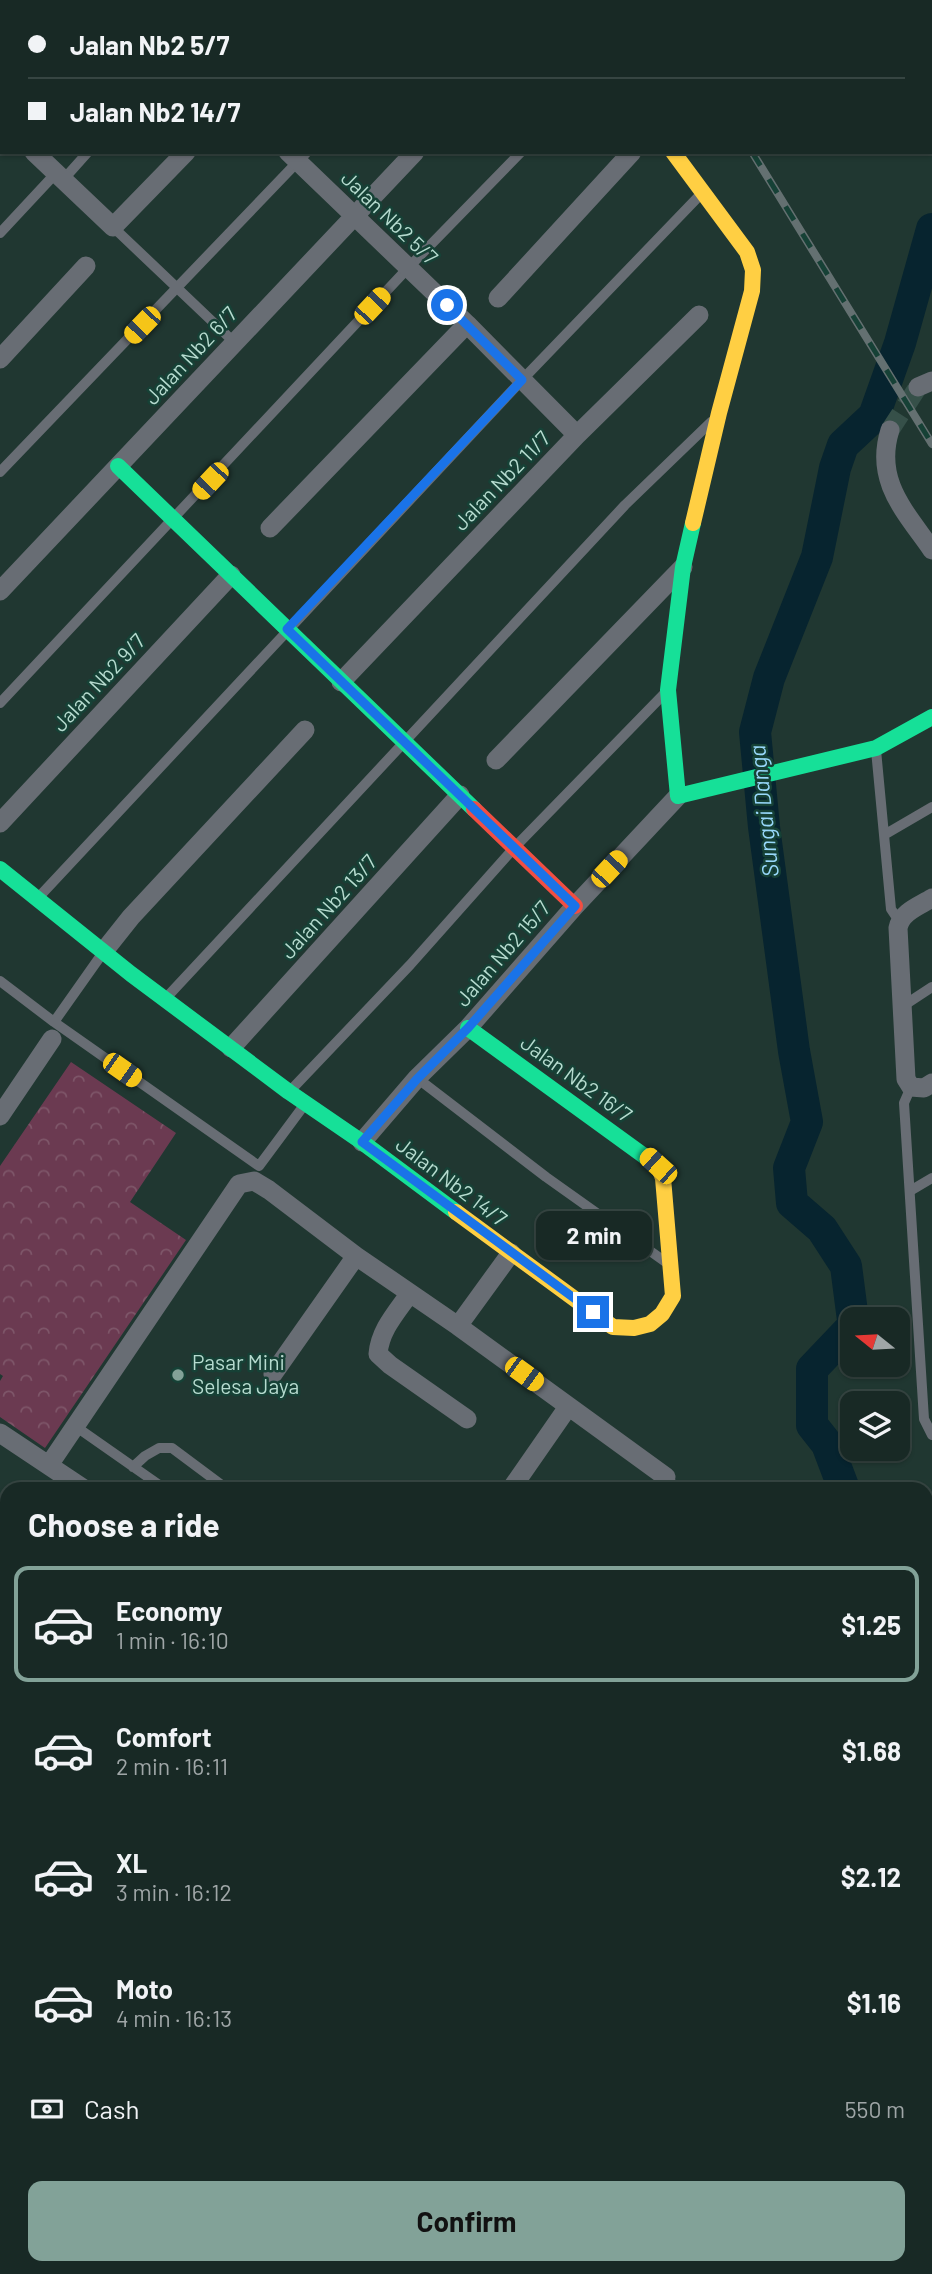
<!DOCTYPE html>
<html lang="en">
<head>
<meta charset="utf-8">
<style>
	body { margin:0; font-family:Barlow,sans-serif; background:#21312d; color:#f1f3f6; height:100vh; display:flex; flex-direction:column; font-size:26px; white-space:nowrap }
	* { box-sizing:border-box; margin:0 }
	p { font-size:23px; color:#9fa6a7 }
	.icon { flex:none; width:38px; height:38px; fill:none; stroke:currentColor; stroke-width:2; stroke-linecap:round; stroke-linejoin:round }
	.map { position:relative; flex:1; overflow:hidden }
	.panel { position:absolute; left:0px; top:1482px; width:933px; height:793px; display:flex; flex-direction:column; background:#182925; border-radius:21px 21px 0 0; box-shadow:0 2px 5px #0004,0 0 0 2px #364542 }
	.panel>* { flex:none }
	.top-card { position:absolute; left:0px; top:0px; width:933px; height:154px; box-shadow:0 2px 5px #0004,0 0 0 2px #364542; display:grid; align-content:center; height:154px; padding:0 28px; background:#182925 }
	.needle { width:46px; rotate:288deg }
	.controls { position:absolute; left:840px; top:1307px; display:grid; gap:14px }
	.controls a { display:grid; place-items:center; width:70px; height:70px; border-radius:14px; background:#182925; box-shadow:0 2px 5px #0004,0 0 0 2px #364542; font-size:35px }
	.end { position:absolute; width:32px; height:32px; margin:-16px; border:9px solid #1a73e8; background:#fff; box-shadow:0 0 0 4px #fff }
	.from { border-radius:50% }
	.bubble { position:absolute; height:49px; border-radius:14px; background:#182925; box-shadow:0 2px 5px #0004,0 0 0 2px #364542; font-size:23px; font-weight:700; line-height:49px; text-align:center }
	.car { position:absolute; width:21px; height:42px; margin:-21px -10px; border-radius:9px; box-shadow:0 0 5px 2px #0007; background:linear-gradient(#f5c518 24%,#345 0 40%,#f5c518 0 76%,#345 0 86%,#f5c518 0) }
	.top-card b { display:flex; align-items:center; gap:24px; height:66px; font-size:26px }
	.top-card b+b { border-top:2px solid #364542 }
	.top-card i { width:18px; height:18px; background:#f1f3f6 }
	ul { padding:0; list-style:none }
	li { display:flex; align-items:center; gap:21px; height:116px; margin:0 14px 10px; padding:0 14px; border:4px solid transparent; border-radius:14px }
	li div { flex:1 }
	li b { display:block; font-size:26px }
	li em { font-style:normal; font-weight:700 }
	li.selected { border-color:#82a298 }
	li>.icon { width:63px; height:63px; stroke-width:1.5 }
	h2 { padding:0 28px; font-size:32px; line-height:84px }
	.pay { display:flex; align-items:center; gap:18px; height:77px; padding:0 28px; font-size:26px }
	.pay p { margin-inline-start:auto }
	.cta { display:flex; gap:14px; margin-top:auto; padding:14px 28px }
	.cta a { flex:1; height:80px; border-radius:14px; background:#82a298; color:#111; font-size:28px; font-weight:700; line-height:80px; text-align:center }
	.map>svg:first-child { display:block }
</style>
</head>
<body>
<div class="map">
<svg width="932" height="2274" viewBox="0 0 932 2274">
	<defs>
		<pattern id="forest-crowns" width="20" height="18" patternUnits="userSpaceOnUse" patternTransform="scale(1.75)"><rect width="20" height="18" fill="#6b3a51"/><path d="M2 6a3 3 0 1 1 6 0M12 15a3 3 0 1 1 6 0" fill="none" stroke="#7e5669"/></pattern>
	</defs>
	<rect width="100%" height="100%" fill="#203731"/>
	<path fill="url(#forest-crowns)" d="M71,1062L176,1133L130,1202L186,1240L45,1448L0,1417V1381L3,1376L0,1374V1166Z
		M7,1794V2165L0,2174V1805Z"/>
	<path fill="#07242f" d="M926,1730L932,1734V1805L926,1806Z
		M932,1816V1908L926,1909V1817Z"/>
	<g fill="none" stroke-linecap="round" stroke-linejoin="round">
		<path stroke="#07242f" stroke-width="5" d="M801,2L807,0"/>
		<path stroke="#07242f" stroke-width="32" d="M786,0L787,2
			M931,132L932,134
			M853,1320L846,1266L822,1229L792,1203L789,1168L807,1122L794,1051L764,827L755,732L769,678L817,557L835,468L843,445L874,416L900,343L932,229
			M844,1489L827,1444L812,1425V1369L852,1327
			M863,2268L864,2274"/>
		<path stroke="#365049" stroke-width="19" stroke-dasharray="19 10" stroke-linecap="butt" d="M890,430L918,387"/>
		<path stroke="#686d74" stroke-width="10" d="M0,1L1,0
			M227,2L228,0
			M448,2L449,0
			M63,180L88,152
			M113,227L235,343
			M0,233L56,173
			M0,472L307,152
			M0,703L408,268L521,152
			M876,750L891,909L899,921
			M884,835L932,807
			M37,899L522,380L701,194
			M0,981L54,1022L259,1166L305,1104
			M166,998L625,505L711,422
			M903,1006L932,987
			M54,1022L102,954
			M417,1078L546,1177L667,1263
			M911,1087L904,1103L924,1419L932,1435
			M289,1092L410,965L514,848L665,693
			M910,1191L932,1178
			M75,1426L165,1489
			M133,1467L145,1456L159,1448H172L227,1489
			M658,1489L666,1477L677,1489
			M926,1982L932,1981
			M926,2252L932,2254
			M147,2268L155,2274
			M509,2268L515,2274
			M531,2268L532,2274
			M588,2268V2274
			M39,2274L44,2268
			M98,2274L102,2268
			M393,2274L398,2268
			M493,2274L497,2268"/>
		<path stroke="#686d74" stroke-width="19" d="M557,0V2
			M897,1L902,0
			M113,2L115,0
			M334,2L336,0
			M931,67L932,69
			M0,120L2,118
			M34,152L113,227L186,152
			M288,152L467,324L577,435
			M498,298L632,152
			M0,359L86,266
			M918,387L932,381
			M890,430C874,481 905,511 932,550
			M270,528L467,324
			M0,591L415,152
			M341,682L577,435L699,315
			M496,760L683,567
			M0,823L231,575
			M932,898C919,906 901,912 898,928L906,1079L911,1087L924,1088L932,1083
			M104,951L131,917L305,730
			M231,1048L460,795
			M0,1116L52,1039
			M362,1142L417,1078L468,1028L575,906L678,796
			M410,1293C396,1313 380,1330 378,1354L390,1365L467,1419
			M458,1326L511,1253
			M273,1374L356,1256
			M0,1433L84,1489
			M49,1465L239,1184L254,1181L269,1190L356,1256L458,1326L666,1477
			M511,1489L568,1407
			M0,1557L7,1561
			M0,1643L7,1632
			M932,1940V1954
			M0,2200L7,2190
			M681,2274V2268"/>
		<path stroke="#16e098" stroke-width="16" d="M118,466L474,809
			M693,523L683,567L668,690L678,796L876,748L932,717
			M0,869L131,974L289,1092L362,1142L456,1212
			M468,1028L658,1166
			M0,1510L7,1515
			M0,1767L7,1757
			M732,2268L733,2274"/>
		<path stroke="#ffcf43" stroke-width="16" d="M673,152L747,252L753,270L752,291L719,413L693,523
			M456,1212L613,1327L634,1328L650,1324L662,1314L673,1296L663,1178L658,1166"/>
		<path stroke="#f24e42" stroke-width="16" d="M474,809L575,906"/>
		<g stroke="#647071" stroke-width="8">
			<path id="rail" d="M659,0L660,2
				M752,152L932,444"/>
		</g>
		<use href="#rail" stroke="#164136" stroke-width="5" stroke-dasharray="16" stroke-linecap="butt"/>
	</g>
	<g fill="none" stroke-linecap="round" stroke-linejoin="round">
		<path stroke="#1a73e8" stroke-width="9" d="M447,305L522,380L287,629L575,906L468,1028L417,1079L362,1142L593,1312"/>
	</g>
	<circle fill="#82a298" stroke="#164136" stroke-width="2.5" cx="178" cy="1375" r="7"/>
	<g text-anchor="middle" stroke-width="5" stroke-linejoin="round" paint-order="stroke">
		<g font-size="21" fill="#b6dbcf" stroke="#164136">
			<text transform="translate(389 218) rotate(44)" y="7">Jalan Nb2 5/7</text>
			<text transform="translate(191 356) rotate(-47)" y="7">Jalan Nb2 6/7</text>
			<text transform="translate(502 481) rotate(-46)" y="7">Jalan Nb2 11/7</text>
			<text transform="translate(99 683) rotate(-47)" y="7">Jalan Nb2 9/7</text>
			<text transform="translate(329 907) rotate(-48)" y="7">Jalan Nb2 13/7</text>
			<text transform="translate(503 954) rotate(-49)" y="7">Jalan Nb2 15/7</text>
			<text transform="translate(576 1079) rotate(36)" y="7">Jalan Nb2 16/7</text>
			<text transform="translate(451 1182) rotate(37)" y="7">Jalan Nb2 14/7</text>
		</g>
		<g font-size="21" fill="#b6dbcf" stroke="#164136" text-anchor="start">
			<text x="192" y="1370">Pasar Mini<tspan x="192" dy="24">Selesa Jaya</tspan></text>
		</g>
		<g font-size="23" font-style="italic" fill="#98d8fb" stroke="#164136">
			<text transform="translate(764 811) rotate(-96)" y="8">Sungai Danga</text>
		</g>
	</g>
</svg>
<div class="controls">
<a><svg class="needle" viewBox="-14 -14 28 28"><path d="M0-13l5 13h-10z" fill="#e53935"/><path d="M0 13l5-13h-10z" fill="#9fa6a7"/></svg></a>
<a><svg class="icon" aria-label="layers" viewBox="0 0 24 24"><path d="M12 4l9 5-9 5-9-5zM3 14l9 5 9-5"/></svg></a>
</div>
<i class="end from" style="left:447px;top:305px"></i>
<i class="end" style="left:593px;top:1312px"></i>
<div class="bubble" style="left:536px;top:1211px;width:116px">2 min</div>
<i class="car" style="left:372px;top:306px;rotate:43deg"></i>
<i class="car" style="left:142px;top:325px;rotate:224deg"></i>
<i class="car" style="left:210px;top:481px;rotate:223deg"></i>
<i class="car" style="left:609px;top:869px;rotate:43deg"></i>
<i class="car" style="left:122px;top:1070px;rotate:125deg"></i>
<i class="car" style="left:658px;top:1166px;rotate:312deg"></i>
<i class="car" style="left:524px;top:1374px;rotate:126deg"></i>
<div class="top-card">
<b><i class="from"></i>Jalan Nb2 5/7</b>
<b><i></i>Jalan Nb2 14/7</b>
</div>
<section class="panel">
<h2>Choose a ride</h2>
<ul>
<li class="selected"><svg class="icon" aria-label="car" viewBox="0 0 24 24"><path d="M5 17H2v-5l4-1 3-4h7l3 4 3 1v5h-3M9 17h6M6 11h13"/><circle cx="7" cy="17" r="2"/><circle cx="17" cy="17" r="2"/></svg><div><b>Economy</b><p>1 min · 16:10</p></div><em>$1.25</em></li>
<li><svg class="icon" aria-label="car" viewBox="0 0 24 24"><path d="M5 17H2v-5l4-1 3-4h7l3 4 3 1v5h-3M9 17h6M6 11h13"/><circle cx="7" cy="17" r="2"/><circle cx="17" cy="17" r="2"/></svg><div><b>Comfort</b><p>2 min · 16:11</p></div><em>$1.68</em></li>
<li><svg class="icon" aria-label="car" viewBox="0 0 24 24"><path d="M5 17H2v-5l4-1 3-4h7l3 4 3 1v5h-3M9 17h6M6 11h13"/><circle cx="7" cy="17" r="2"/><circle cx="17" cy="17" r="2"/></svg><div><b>XL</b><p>3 min · 16:12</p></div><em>$2.12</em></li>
<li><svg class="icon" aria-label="car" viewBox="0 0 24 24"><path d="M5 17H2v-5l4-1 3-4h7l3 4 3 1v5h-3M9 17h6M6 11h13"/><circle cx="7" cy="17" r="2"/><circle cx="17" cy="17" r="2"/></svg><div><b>Moto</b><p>4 min · 16:13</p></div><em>$1.16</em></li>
</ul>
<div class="pay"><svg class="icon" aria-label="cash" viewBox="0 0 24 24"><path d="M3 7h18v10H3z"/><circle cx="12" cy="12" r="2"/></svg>Cash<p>550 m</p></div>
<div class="cta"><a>Confirm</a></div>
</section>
</div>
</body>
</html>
